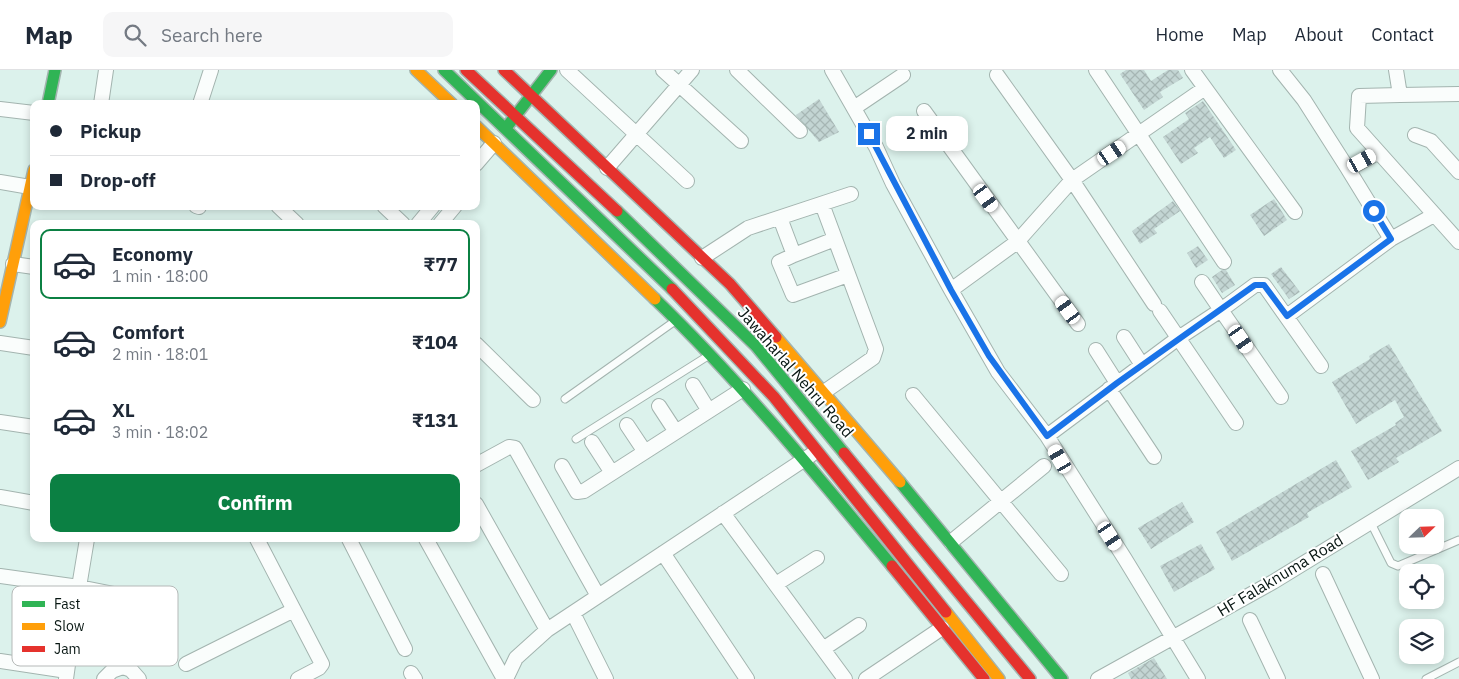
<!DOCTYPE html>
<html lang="en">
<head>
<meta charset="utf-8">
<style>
	body { margin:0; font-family:"IBM Plex Sans",sans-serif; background:#f6f6f7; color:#1f2937; height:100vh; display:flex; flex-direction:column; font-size:19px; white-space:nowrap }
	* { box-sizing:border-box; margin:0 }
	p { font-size:16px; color:#747a83 }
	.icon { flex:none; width:28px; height:28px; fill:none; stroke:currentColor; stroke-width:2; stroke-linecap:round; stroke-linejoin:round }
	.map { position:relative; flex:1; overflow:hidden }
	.drawer { position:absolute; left:30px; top:150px; width:450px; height:322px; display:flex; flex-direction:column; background:#fff; border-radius:10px; box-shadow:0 2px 8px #0003 }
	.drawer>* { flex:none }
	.top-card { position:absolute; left:30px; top:30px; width:450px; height:110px; border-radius:10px; box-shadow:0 2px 8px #0003; display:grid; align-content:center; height:110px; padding:0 20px; background:#fff }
	.needle { width:32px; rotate:67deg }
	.buttons { position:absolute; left:1399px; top:439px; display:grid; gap:10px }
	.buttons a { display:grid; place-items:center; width:45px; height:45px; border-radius:10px; background:#fff; box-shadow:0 2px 8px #0003; font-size:25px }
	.end { position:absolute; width:22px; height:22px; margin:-11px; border:6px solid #1a73e8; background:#fff; box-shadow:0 0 0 2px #fff }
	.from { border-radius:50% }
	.bubble { position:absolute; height:35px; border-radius:10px; background:#fff; box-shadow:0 2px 8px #0003; font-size:16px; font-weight:700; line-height:35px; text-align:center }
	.car { position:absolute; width:15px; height:30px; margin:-15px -8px; border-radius:6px; box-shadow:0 0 4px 1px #0007; background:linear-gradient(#fff 24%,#345 0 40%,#fff 0 76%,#345 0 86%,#fff 0) }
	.top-card b { display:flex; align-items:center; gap:18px; height:48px; font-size:19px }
	.top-card b+b { border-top:1px solid #e0e1e3 }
	.top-card i { width:12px; height:12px; background:#1f2937 }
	ul { padding:9px 0 0; list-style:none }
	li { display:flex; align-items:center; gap:15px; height:70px; margin:0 10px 8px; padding:0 10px; border:2px solid transparent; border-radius:10px }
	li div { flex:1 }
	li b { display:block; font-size:19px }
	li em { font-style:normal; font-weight:700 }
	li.current { border-color:#0b8043 }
	li>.icon { width:45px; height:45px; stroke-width:1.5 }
	.action { display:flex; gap:10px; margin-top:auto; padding:10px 20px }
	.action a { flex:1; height:58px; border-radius:10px; background:#0b8043; color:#fff; font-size:20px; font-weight:700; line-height:58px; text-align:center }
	header { display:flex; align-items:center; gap:30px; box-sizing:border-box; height:70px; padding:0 25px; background:#fff; border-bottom:1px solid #e0e1e3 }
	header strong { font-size:24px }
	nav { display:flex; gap:28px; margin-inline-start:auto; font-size:18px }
	.search { width:350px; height:45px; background:#f6f6f7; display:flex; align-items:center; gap:12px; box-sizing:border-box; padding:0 18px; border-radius:10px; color:#747a83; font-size:19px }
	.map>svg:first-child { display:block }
</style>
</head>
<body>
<header>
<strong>Map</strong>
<div class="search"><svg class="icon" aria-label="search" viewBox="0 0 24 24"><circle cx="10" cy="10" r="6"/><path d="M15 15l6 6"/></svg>Search here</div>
<nav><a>Home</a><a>Map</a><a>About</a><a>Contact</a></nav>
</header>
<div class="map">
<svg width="1459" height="609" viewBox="0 0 1459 609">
	<defs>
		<pattern id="building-cross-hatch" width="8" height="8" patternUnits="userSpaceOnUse" patternTransform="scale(1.25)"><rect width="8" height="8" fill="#c3d5d3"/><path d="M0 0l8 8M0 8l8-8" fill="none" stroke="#a6b6b4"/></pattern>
	</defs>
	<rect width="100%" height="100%" fill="#dcf2ec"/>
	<path fill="url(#building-cross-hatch)" d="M1126,0H1144L1151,11L1168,0H1178L1183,8L1160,22L1163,27L1144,40L1120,4Z
		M819,29L839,62L819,72L796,45Z
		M1203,31L1236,80L1224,88L1210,67L1194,78L1198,83L1181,94L1163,67L1189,49L1185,43Z
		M1274,129L1287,150L1264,166L1250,145Z
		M1173,131L1180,141L1154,159L1157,163L1140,174L1132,161Z
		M1198,176L1208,190L1196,198L1187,183Z
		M1281,197L1300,222L1289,229L1271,204Z
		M1222,200H1226L1235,215L1222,223L1212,207Z
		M1389,274L1442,361L1396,388L1399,392L1368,410L1351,381L1396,355L1395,353L1404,347L1395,330L1356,354L1332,312L1370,289L1369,286Z
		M1336,390L1352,417L1307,443L1309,447L1232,491L1216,462Z
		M1182,432L1194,452L1151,479L1138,458Z
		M1201,474L1215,499L1174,522L1160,496Z
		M1154,588L1167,609H1131L1128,603Z"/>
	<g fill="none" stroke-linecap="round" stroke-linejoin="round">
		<g stroke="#a3b4af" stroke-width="9">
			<path id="lane" d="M565,329L675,251
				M576,369L711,284
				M1370,451L1391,493L1398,496L1459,470
				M1426,609L1459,592"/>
		</g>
		<g stroke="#a3b4af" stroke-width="16">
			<path id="street" d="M567,0L687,111
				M663,0L741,71
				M737,0L800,61
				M832,0L876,77L893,114L951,220L998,302L1047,366L1125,489L1198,609
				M1096,0L1224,192
				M1192,0L1295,142
				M1280,0L1304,30L1348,99L1377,83
				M1396,0L1400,25L1359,26L1357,58L1459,172
				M997,5L1072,110L1154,234
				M1400,25L1459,24
				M101,34L106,0
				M200,34L211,0
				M854,38L903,5
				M0,39L34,43
				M924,41L1078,254
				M1415,65L1431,71L1459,102
				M476,94L494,73
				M607,98L692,0
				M0,112L30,117
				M822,134L876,279L873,288L824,322
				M196,136L199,137
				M278,136L297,154
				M384,136L403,154
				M780,148L794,185L835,169
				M418,154L433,136
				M440,154L455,136
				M1391,169L1434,145
				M794,185L779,192L793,225L848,205
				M702,188L748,158L851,124
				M13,194L34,197
				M951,220L1017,172L1072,110L1205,18
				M1160,241L1236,353
				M1287,246L1391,169L1348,99
				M1124,267L1142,295
				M0,273L34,278
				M476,274L533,330
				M1096,280L1117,313
				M693,315L709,341
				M1109,319L1154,387
				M913,325L1061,504
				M1281,327L1221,240L1255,215H1264L1321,296
				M659,336L676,362
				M0,352L34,357
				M627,355L645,382
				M1047,366L1177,269L1221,240L1202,212
				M592,372L612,403
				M476,395L509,377L515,378L598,526
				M562,396L577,422L584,421L743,319
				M0,427L34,433
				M476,434L547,560
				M723,443L845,609
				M87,469L79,517L144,530
				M257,469L322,594L319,598L298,609
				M349,469L405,579
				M426,469L504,609
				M951,472L1044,396
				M663,483L747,609
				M1323,504L1372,609
				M0,506L79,517L66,609
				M776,514L817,488
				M573,543L606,609
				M1250,550L1278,609
				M823,579L859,555
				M0,591L67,601
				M186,594L294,540
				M411,603L415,609
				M104,609L112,601L123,597L131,600L139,609
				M506,609L516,588L547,560L811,385
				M866,609L942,558
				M1098,609L1273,512L1459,398"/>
		</g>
		<g stroke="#a3b4af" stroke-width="14">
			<path id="fast" d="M444,0L672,219
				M48,34L55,0
				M506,58L551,0
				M617,141L756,276L844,383
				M655,229C741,312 816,404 892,496
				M900,412L1062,609"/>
		</g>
		<g stroke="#a3b4af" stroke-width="14">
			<path id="slow" d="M416,0L452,34
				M476,56L655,229
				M0,252L34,100
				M776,267L900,412
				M946,542L999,609"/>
		</g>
		<g stroke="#a3b4af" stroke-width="14">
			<path id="jam" d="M466,0L617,141
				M504,0L730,214L776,267
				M672,219L774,327L946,542
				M844,383L1030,609
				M892,496L984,609"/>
		</g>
		<use href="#lane" stroke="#fafdfc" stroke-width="7"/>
		<use href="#street" stroke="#fafdfc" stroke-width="14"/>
		<use href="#fast" stroke="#30b455" stroke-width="11"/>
		<use href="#slow" stroke="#ff9f0a" stroke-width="11"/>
		<use href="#jam" stroke="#e5322d" stroke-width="11"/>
	</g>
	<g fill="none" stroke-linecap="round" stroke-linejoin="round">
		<path stroke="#1a73e8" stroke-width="6" d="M869,64L951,220L989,286L1047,366L1117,313L1255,215H1264L1287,246L1391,169L1374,141"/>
	</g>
	<g text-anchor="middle" stroke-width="4" stroke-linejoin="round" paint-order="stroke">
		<g font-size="16" fill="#071612" stroke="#fff">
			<text transform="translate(796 302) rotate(49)" y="6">Jawaharlal Nehru Road</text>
			<text transform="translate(1280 505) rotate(-31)" y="6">HF Falaknuma Road</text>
		</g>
	</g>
	<rect x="12" y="516" width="166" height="80" rx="8" fill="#fff" stroke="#b5b9b8" stroke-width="1"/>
	<rect x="22" y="531" width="23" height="6" fill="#30b455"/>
	<rect x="22" y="553" width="23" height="7" fill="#ff9f0a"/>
	<rect x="22" y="576" width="23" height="6" fill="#e5322d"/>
	<g font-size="14" fill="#071612">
		<text x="54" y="539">Fast</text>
		<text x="54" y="561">Slow</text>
		<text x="54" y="584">Jam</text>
	</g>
</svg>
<div class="buttons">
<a><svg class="needle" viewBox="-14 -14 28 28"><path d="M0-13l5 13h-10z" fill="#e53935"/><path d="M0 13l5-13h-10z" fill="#747a83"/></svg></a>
<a><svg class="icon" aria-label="locate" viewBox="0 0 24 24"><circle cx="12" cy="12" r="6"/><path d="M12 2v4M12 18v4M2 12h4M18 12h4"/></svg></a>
<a><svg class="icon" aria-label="layers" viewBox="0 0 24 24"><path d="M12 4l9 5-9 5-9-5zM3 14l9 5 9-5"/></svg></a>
</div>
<i class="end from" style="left:1374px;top:141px"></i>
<i class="end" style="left:869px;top:64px"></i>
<div class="bubble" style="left:886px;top:46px;width:82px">2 min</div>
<i class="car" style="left:1112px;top:83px;rotate:56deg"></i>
<i class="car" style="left:1362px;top:91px;rotate:61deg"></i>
<i class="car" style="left:986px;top:128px;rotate:144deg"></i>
<i class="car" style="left:1068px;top:240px;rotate:324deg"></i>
<i class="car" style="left:1241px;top:269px;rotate:145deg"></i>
<i class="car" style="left:1060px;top:389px;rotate:330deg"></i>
<i class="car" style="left:1110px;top:466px;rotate:147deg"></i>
<div class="top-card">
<b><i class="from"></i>Pickup</b>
<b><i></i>Drop-off</b>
</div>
<section class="drawer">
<ul>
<li class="current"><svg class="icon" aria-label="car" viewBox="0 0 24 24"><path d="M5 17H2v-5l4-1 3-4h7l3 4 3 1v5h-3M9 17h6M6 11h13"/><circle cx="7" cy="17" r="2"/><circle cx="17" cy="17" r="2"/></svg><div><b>Economy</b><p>1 min · 18:00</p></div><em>₹77</em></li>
<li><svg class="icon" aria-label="car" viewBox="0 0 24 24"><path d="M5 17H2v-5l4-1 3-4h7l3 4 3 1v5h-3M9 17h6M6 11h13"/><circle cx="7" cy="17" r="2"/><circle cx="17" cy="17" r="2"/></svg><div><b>Comfort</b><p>2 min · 18:01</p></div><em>₹104</em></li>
<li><svg class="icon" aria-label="car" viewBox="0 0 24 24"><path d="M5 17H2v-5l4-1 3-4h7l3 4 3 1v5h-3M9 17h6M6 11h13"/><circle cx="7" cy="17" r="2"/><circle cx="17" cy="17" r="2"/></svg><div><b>XL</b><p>3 min · 18:02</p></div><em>₹131</em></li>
</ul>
<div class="action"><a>Confirm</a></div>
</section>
</div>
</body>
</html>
